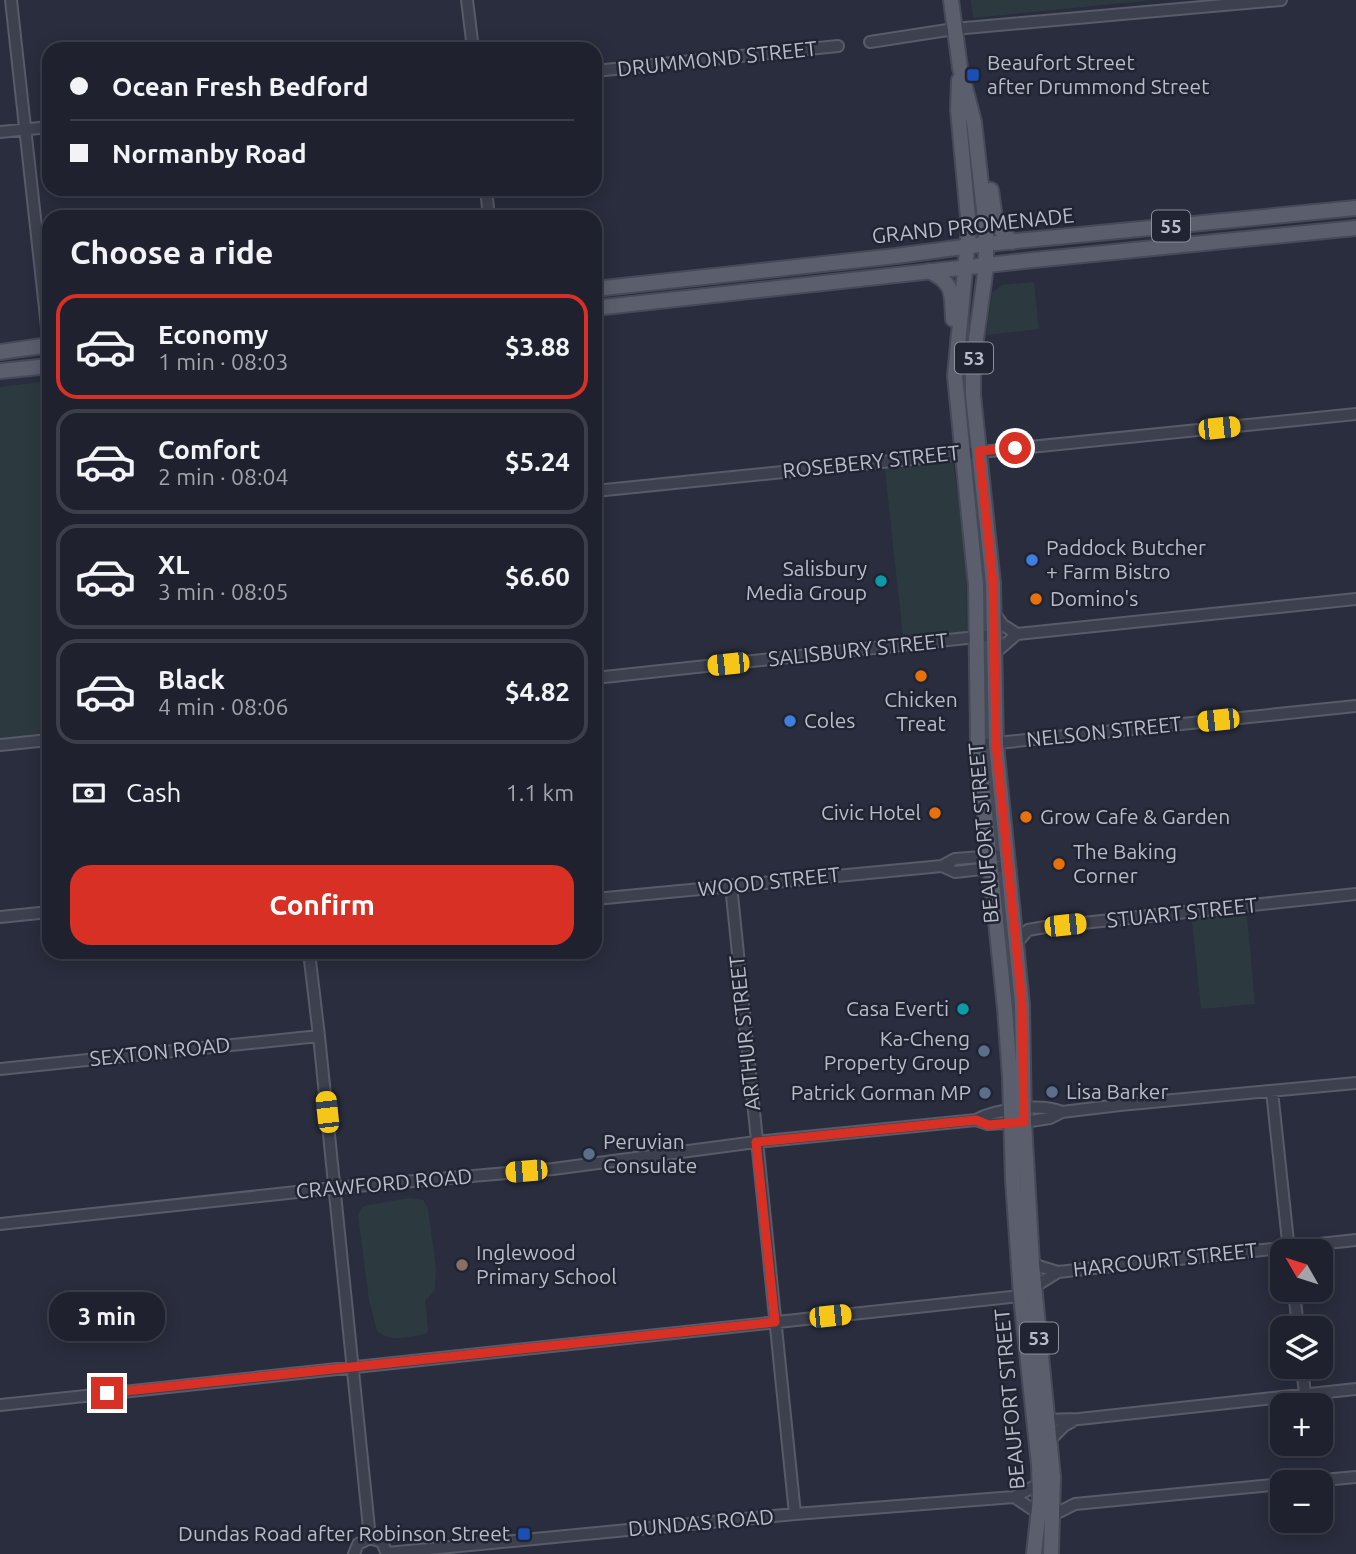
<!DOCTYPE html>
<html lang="en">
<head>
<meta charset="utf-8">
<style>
	body { margin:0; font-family:Ubuntu,sans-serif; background:#2c2f3a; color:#f1f3f6; height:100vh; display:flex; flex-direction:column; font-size:26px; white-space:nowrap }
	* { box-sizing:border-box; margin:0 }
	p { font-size:23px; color:#a1a4aa }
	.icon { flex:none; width:38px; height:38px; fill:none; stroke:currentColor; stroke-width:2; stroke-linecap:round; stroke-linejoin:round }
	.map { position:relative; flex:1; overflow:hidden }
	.side { position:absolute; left:42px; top:210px; width:560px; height:749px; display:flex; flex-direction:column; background:#1f222e; border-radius:21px; box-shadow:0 4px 18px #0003,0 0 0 2px #3c3f4a }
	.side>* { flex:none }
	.top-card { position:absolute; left:42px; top:42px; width:560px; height:154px; border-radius:21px; box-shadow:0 4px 18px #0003,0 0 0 2px #3c3f4a; display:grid; align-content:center; height:154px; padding:0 28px; background:#1f222e }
	.needle { width:46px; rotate:309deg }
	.fabs { position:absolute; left:1270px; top:1239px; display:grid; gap:14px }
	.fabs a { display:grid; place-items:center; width:63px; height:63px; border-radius:14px; background:#1f222e; box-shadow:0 4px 18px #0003,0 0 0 2px #3c3f4a; font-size:35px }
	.end { position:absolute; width:32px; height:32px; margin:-16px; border:9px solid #d93025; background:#fff; box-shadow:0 0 0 4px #fff }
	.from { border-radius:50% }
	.bubble { position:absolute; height:49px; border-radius:21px; background:#1f222e; box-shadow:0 4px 18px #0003,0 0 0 2px #3c3f4a; font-size:23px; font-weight:600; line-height:49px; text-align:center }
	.car { position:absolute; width:21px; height:42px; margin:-21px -10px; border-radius:9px; box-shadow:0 0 5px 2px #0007; background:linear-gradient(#f5c518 24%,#345 0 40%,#f5c518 0 76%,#345 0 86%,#f5c518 0) }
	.top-card b { display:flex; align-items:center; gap:24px; height:66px; font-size:26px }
	.top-card b+b { border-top:2px solid #3c3f4a }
	.top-card i { width:18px; height:18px; background:#f1f3f6 }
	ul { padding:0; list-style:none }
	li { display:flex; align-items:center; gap:21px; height:105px; margin:0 14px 10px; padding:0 14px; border:4px solid #3c3f4a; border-radius:21px }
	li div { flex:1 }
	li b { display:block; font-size:26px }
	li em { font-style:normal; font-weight:600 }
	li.selected { border-color:#d93025 }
	li>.icon { width:63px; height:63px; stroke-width:1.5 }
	h2 { padding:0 28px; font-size:32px; line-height:84px }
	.pay { display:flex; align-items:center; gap:18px; height:77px; padding:0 28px; font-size:26px }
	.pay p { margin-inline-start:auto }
	.action { display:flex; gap:14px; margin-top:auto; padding:14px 28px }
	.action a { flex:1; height:80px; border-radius:21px; background:#d93025; color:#fff; font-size:28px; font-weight:600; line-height:80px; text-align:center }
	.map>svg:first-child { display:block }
</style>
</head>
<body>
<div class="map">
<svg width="1356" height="1554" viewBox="0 0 1356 1554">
	<rect width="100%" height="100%" fill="#292d3d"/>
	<path fill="#2c3a3f" d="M971,0H1152L973,18Z
		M1034,282L1039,329L986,335L992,293L1002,285Z
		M49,381V740L0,745V387Z
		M952,454L966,551L967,638L904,645L884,461Z
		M1246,906L1255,1004L1201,1009L1191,912Z
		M410,1198L423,1200L428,1208L436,1269L435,1290L425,1301L428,1330L426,1334C408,1337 392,1343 377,1331L369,1300L358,1215L362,1207L368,1205Z"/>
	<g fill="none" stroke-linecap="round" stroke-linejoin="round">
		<g stroke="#585b68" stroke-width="14">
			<path id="minor" d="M11,0L49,345
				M467,0L473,49
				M870,42L954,29L1281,0
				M595,71L838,46
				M0,132L49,127
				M486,189L489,217
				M595,491L1356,414
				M995,614L1003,625L1017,634
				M995,653L1017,634L1356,599
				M595,678L995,635
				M0,745L49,740
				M978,745L1356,706
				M942,866L955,872L1009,866
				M731,885L795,1514
				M595,899L942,866L955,859L1008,855
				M0,917L49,912
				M1015,945L1028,930L1045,927L1356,894
				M309,952L319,1036L370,1538
				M0,1069L319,1036
				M1272,1091L1289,1251
				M976,1120C996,1109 1041,1103 1062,1112
				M0,1224L334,1188L553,1169L756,1142L976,1120L988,1124L1024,1122L1050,1118L1062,1112L1120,1105L1356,1083
				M1032,1264L1058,1272L1356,1240
				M1034,1287L1058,1272
				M1294,1290L1298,1328
				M1302,1367L1305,1394
				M0,1405L1021,1296
				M1042,1420L1079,1419L1356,1389
				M1049,1441L1064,1426L1073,1421
				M1302,1482L1356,1477
				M1014,1497L1038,1513
				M1053,1515L1075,1504L1283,1484
				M387,1553L795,1514L1014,1497L1039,1484
				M354,1554L358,1544L370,1538L382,1542L387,1554"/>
		</g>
		<g stroke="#464957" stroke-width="18">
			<path id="major" d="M951,0L960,68L974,122L986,228V267L973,361V395L993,583L996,744L1022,1004L1024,1122L1032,1264L1053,1477L1051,1554
				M959,80L958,110L969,228L955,376L976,585L978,745L1005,1009L1010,1077L1013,1180L1021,1296L1039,1465L1040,1499L1034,1554
				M991,190L996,224L1012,242
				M929,271C954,283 952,293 953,319
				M595,289L896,256L986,244L1356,208
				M595,308L1033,260L1356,228
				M0,352L49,345
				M0,371L49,366"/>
		</g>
		<use href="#minor" stroke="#3d404e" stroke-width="10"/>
		<use href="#major" stroke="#5b5e6d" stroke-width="14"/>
	</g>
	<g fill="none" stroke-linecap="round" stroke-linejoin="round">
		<path stroke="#d93025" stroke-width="9" d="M107,1393L775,1322L756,1142L976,1120L988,1125L1024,1122L1022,1004L996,744L993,583L979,451L1015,448"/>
	</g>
	<g fill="#1a4fb4" stroke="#212533" stroke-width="2.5">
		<rect x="966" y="68" width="14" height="14" rx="3.5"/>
		<rect x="517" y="1527" width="14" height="14" rx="3.5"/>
	</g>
	<g fill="#3f7fe0" stroke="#212533" stroke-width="2.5">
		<circle cx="1032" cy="560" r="7"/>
		<circle cx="790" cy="721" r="7"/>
	</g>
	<g fill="#0f9aa8" stroke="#212533" stroke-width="2.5">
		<circle cx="881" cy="581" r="7"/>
		<circle cx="963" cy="1009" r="7"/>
	</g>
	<g fill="#e8710a" stroke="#212533" stroke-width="2.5">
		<circle cx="1036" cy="599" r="7"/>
		<circle cx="921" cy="676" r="7"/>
		<circle cx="935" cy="813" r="7"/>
		<circle cx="1026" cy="817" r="7"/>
		<circle cx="1059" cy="864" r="7"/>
	</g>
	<g fill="#5c6f8a" stroke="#212533" stroke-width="2.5">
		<circle cx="984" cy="1051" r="7"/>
		<circle cx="1052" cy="1092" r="7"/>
		<circle cx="985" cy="1093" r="7"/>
		<circle cx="589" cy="1154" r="7"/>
	</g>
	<circle fill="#8d6e63" stroke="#212533" stroke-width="2.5" cx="462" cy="1265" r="7"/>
	<g text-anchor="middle" stroke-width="5" stroke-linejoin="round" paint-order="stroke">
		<g fill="#212533" stroke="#8b8e9b" stroke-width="2">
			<rect x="1152" y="210.5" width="38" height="31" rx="5"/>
			<rect x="955" y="342.5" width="38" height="31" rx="5"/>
			<rect x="1020" y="1322.5" width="38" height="31" rx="5"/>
		</g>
		<g font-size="19" font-weight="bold" fill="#b9bbc8">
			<text x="1171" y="233">55</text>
			<text x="974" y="365">53</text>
			<text x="1039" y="1345">53</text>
		</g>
		<g font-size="21" fill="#b9bbc8" stroke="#212533">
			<text transform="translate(717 59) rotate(-6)" y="7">DRUMMOND STREET</text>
			<text transform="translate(973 226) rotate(-6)" y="7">GRAND PROMENADE</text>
			<text transform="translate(871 462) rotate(-6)" y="7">ROSEBERY STREET</text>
			<text transform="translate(858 650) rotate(-6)" y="7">SALISBURY STREET</text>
			<text transform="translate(1104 732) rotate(-6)" y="7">NELSON STREET</text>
			<text transform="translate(984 833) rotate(-95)" y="7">BEAUFORT STREET</text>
			<text transform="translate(769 882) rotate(-6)" y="7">WOOD STREET</text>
			<text transform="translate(1182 913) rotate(-6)" y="7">STUART STREET</text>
			<text transform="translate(745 1033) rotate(-96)" y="7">ARTHUR STREET</text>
			<text transform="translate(160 1052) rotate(-6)" y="7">SEXTON ROAD</text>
			<text transform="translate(384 1184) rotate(-5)" y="7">CRAWFORD ROAD</text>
			<text transform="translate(1165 1260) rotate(-6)" y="7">HARCOURT STREET</text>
			<text transform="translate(1010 1399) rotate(-95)" y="7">BEAUFORT STREET</text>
			<text transform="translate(701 1523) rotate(-5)" y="7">DUNDAS ROAD</text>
		</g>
		<g font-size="21" fill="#b9bbc8" stroke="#212533" text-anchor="start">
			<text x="987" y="70">Beaufort Street<tspan x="987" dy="24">after Drummond Street</tspan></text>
			<text x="1046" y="555">Paddock Butcher<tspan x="1046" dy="24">+ Farm Bistro</tspan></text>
			<text x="867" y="576" text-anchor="end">Salisbury<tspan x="867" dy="24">Media Group</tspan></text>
			<text x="1050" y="606">Domino's</text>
			<text x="921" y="707" text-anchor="middle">Chicken<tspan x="921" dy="24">Treat</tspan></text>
			<text x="804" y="728">Coles</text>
			<text x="921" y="820" text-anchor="end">Civic Hotel</text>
			<text x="1040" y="824">Grow Cafe &amp; Garden</text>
			<text x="1073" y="859">The Baking<tspan x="1073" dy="24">Corner</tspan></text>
			<text x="949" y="1016" text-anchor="end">Casa Everti</text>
			<text x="970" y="1046" text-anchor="end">Ka-Cheng<tspan x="970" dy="24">Property Group</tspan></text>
			<text x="1066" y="1099">Lisa Barker</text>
			<text x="971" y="1100" text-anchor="end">Patrick Gorman MP</text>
			<text x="603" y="1149">Peruvian<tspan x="603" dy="24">Consulate</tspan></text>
			<text x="476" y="1260">Inglewood<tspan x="476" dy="24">Primary School</tspan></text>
			<text x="510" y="1541" text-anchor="end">Dundas Road after Robinson Street</text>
		</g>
	</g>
</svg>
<div class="fabs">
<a><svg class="needle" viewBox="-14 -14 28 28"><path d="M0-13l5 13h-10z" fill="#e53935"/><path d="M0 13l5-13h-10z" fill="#a1a4aa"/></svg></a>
<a><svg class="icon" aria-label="layers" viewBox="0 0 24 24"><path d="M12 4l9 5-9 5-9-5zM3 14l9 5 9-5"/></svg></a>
<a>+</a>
<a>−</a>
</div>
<i class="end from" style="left:1015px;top:448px"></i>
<i class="end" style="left:107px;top:1393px"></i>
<div class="bubble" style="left:49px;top:1292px;width:116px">3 min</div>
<i class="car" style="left:1219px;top:428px;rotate:84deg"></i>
<i class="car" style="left:728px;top:664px;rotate:264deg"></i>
<i class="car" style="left:1218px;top:720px;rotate:264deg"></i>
<i class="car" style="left:1065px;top:925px;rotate:84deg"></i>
<i class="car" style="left:327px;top:1112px;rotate:354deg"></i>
<i class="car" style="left:526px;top:1171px;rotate:265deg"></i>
<i class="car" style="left:830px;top:1316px;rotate:84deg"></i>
<div class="top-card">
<b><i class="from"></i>Ocean Fresh Bedford</b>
<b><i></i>Normanby Road</b>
</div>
<section class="side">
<h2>Choose a ride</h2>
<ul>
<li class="selected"><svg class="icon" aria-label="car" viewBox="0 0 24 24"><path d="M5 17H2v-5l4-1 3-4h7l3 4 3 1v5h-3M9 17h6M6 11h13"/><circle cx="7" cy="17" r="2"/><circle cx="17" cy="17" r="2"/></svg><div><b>Economy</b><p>1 min · 08:03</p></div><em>$3.88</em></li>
<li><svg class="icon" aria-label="car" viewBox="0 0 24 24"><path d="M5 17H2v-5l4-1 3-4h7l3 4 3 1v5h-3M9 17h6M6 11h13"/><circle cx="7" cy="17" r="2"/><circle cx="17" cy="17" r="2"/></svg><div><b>Comfort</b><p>2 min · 08:04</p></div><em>$5.24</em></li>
<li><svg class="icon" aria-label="car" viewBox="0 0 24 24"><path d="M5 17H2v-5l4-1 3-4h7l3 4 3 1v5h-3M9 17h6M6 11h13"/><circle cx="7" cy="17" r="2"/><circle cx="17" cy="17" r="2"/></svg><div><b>XL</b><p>3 min · 08:05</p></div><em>$6.60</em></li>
<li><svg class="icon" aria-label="car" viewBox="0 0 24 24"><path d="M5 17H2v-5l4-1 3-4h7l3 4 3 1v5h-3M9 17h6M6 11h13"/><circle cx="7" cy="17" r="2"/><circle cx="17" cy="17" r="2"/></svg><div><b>Black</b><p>4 min · 08:06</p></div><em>$4.82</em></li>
</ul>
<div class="pay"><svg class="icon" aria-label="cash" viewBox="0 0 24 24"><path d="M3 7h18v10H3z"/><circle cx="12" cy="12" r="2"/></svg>Cash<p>1.1 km</p></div>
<div class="action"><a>Confirm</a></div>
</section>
</div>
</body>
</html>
